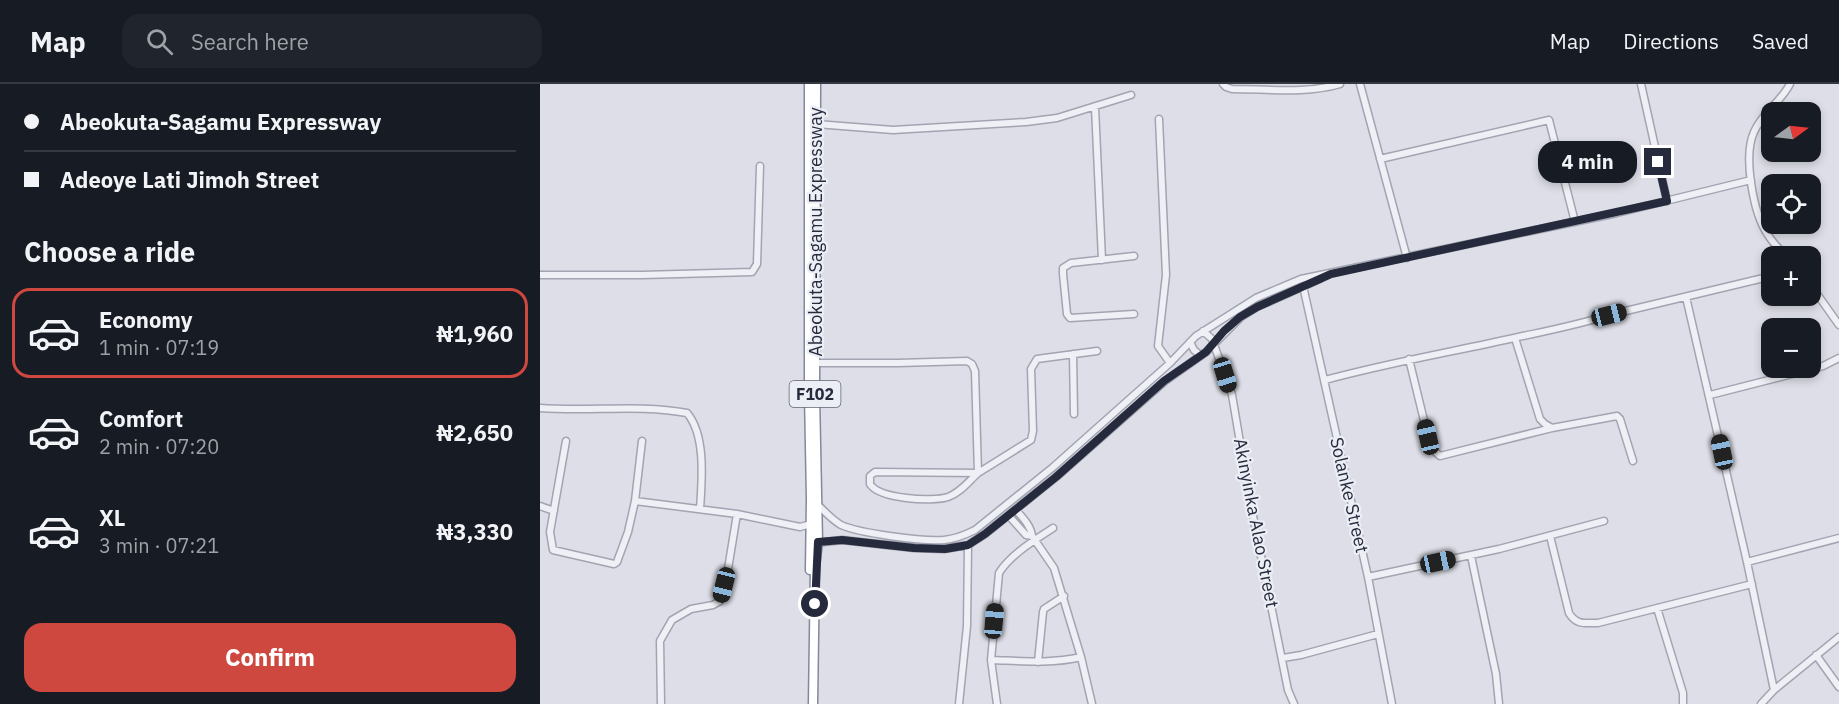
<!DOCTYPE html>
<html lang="en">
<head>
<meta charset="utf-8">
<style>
	body { margin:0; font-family:"IBM Plex Sans",sans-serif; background:#20242c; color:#f1f3f6; height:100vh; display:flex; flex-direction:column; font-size:22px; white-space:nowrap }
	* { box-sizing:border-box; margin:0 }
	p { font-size:20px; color:#9ea1a6 }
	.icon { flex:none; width:33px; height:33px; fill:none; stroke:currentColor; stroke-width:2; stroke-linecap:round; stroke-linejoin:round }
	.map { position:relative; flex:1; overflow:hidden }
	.sheet { display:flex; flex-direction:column; background:#171b24; width:540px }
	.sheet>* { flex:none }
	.hud { display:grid; align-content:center; height:132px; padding:0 24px; background:#171b24 }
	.needle { width:39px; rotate:75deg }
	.tools { position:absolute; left:1221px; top:18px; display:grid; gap:12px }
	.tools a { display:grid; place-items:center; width:60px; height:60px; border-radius:12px; background:#171b24; box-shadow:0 3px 9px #0003; font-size:30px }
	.end { position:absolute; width:27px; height:27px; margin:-14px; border:8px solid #262a3d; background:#fff; box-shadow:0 0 0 3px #fff }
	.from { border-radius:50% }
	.bubble { position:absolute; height:42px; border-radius:18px; background:#171b24; box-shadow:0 3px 9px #0003; font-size:20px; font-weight:700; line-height:42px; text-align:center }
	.car { position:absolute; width:18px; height:36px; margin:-18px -9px; border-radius:8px; box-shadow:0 0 4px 2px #0007; background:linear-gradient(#222 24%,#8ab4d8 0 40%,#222 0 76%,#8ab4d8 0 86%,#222 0) }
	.hud b { display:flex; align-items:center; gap:21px; height:57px; font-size:22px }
	.hud b+b { border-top:2px solid #363941 }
	.hud i { width:15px; height:15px; background:#f1f3f6 }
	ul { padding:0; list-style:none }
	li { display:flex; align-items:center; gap:18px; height:90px; margin:0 12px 9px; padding:0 12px; border:3px solid transparent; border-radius:18px }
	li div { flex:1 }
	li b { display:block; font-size:22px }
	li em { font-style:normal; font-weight:700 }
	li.on { border-color:#cf483f }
	li>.icon { width:54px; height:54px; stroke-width:1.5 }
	h2 { padding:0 24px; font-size:27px; line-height:72px }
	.action { display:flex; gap:12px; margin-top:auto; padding:12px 24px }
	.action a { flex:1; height:69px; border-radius:18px; background:#cf483f; color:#fff; font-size:24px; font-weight:700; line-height:69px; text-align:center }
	header { display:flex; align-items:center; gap:36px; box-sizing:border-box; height:84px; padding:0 30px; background:#171b24; border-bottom:2px solid #363941 }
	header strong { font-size:28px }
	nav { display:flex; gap:33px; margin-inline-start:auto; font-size:21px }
	.search { width:420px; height:54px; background:#20242c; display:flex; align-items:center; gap:15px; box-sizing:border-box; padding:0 21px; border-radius:18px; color:#9ea1a6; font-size:22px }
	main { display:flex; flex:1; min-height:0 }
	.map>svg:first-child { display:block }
</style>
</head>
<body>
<header>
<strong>Map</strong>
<div class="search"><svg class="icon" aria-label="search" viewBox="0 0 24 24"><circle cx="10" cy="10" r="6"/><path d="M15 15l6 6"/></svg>Search here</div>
<nav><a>Map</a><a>Directions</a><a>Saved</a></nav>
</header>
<main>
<section class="sheet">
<div class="hud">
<b><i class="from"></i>Abeokuta-Sagamu Expressway</b>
<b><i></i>Adeoye Lati Jimoh Street</b>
</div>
<h2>Choose a ride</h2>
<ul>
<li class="on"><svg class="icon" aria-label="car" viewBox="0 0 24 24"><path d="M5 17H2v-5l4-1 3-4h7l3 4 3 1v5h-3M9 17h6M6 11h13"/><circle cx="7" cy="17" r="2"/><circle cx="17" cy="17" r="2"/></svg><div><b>Economy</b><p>1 min · 07:19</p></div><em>₦1,960</em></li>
<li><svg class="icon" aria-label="car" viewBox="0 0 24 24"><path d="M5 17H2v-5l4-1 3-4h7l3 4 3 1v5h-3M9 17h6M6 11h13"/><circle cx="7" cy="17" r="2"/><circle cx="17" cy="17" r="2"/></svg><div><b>Comfort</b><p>2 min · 07:20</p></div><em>₦2,650</em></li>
<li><svg class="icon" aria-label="car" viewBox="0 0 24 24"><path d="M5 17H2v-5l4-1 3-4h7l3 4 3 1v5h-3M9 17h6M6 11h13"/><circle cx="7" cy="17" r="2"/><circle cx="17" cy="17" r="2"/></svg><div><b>XL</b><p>3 min · 07:21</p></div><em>₦3,330</em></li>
</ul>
<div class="action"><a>Confirm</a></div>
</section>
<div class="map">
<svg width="1299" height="620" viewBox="0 0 1299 620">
	<rect width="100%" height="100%" fill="#dddee7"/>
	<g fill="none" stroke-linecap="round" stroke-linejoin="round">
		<g stroke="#a2a4b1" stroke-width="9">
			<path id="minor" d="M683,0L686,3L692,5C728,5 766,10 800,0
				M820,0L867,174
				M1101,0L1127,117
				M555,23L562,176
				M619,35L626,191L618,262L630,279
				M276,40L353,46L486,38L517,34L591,11
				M840,75L1009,36L1035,138
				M594,172L531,179L523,184V190L527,230L530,234L594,230
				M1246,172C1240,166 1233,159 1228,151C1213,129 1203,72 1214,48C1222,29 1241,18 1250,0
				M0,191H102L212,188L217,180L220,82
				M1270,200L1299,241
				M763,202L828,493L852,620
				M1146,213L1207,478L1234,606
				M663,247L672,255L692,311L710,417L748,606L754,620
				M975,254L1000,335L1005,340L1012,344
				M650,258L654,266L660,271
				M533,270L534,330
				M869,275L888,353L892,365L900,372L1012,344L1077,332L1080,335L1093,377
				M276,279H358L427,277L432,280L435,287L438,389C429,397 420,409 408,413C392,418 339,415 330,400V392L335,388L438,389L491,356L493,347L491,285L497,275L557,267
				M785,296C847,279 911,268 974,254C1006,247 1038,241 1069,231L1232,192
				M1170,311L1283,282L1299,274
				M0,324C49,328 98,320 147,329C166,351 162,396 160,425
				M26,357L10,448L13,466L74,480L77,478L88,448L95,417L197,430L260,443L271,440
				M95,417L102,357
				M276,419C284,427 291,435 301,441C319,449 383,458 404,456C414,455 425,451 435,446L512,384L630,279L656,252L716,214L761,195L1077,129L1211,96
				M0,422L14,427
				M476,426C483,434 491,442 492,452L514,484L541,573L552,620
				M469,432L486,451L492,452
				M1010,452L1029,529C1036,541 1044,539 1058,539L1212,500
				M275,459L302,456L374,464L404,465L428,461L445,450L516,393L625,297L666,268L701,233L717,223L780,195
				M931,472L956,590L959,620
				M1207,478L1299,454
				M828,493L959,465L1064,437
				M1117,524L1143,609V620
				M1276,571L1299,603
				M743,574L761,571L838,550
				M451,576C481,577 511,580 541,573
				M498,578L503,528L504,525L524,512
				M121,620L120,557L132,536L151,525L173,521L180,517L188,485L197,430
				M419,620L427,542L428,461
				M457,620L451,576L459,489C471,470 495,456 513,444
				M1221,620L1234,606L1299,553"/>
		</g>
		<g stroke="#84889d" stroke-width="11">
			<path id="highway" d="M269,0V309L271,415L270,486
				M273,620L275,482L278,458L275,311L276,0"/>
		</g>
		<use href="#minor" stroke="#eff0f5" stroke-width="6"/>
		<use href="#highway" stroke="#fff" stroke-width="8"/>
	</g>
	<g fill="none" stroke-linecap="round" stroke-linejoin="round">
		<path stroke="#262a3d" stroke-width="8" d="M275,520L278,458L302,456L374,464L405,465L428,461L445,450L516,393L624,297L666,268L684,247L700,233L717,223L791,190L1127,117L1118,78"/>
	</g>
	<g text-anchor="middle" stroke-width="4.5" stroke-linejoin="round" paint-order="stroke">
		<rect fill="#eceef5" stroke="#616574" stroke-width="1.5" x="249.5" y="297" width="51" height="26" rx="4.5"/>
		<g font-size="16" font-weight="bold" fill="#262a3d">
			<text x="275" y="316">F102</text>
		</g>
		<g font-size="18" fill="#262a3d" stroke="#eceef5">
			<text transform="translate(276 148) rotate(-90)" y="6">Abeokuta-Sagamu Expressway</text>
			<text transform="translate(809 411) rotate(77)" y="6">Solanke Street</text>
			<text transform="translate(716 439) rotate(79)" y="6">Akinyinka Alao Street</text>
		</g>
	</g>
</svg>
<div class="tools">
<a><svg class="needle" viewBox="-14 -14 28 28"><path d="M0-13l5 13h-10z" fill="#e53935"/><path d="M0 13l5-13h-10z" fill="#9ea1a6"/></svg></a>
<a><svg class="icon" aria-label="locate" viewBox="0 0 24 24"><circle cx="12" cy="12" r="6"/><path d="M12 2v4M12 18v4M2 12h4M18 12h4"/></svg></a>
<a>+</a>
<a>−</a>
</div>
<i class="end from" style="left:275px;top:520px"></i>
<i class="end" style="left:1118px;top:78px"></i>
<div class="bubble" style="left:998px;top:57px;width:99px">4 min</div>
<i class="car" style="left:1069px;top:231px;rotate:76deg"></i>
<i class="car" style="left:685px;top:291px;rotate:163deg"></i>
<i class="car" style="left:888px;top:353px;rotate:347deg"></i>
<i class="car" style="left:1182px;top:368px;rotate:348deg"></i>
<i class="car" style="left:898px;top:478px;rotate:78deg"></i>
<i class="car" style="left:184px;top:501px;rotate:194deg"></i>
<i class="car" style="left:454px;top:537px;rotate:5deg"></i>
</div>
</main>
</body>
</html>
